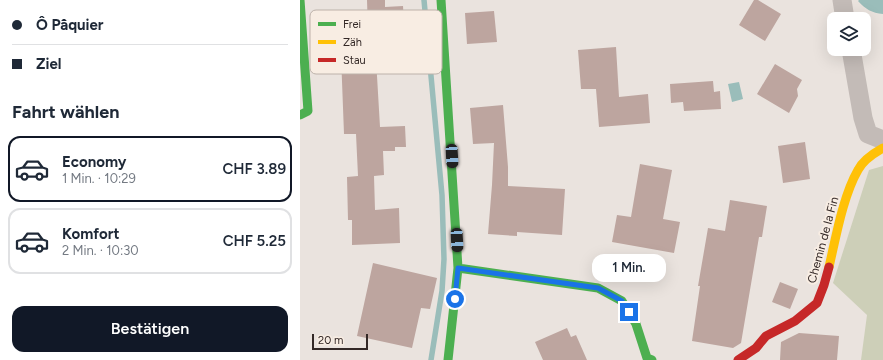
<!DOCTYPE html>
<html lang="de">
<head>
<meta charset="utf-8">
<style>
	body { margin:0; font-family:Figtree,sans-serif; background:#f2f2f3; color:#1f2937; height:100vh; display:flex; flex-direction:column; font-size:15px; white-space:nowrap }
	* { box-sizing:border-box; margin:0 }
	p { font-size:13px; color:#747a83 }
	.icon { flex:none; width:22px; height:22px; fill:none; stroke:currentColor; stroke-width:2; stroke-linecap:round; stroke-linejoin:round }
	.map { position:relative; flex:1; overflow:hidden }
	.details { display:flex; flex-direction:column; background:#fff; width:300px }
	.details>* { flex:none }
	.hud { display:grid; align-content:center; height:88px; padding:0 12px; background:#fff }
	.tools { position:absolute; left:527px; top:12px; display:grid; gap:8px }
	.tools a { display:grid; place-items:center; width:44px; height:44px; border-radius:8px; background:#fff; box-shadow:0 4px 16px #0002; font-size:20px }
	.scale { position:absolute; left:12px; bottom:10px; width:56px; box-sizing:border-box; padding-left:4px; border:2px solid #332826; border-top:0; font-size:11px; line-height:14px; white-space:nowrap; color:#332826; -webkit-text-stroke:3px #f8ede3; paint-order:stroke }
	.end { position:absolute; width:18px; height:18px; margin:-9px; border:5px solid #1a73e8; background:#fff; box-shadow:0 0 0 2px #fff }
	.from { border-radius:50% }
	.bubble { position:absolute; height:28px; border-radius:12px; background:#fff; box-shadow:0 4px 16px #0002; font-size:13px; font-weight:600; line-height:28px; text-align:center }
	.car { position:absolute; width:12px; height:24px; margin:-12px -6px; border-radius:5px; box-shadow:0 0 3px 1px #0007; background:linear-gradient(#222 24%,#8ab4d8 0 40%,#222 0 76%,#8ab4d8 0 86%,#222 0) }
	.hud b { display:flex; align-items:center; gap:14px; height:38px; font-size:15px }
	.hud b+b { border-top:1px solid #e0e1e3 }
	.hud i { width:10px; height:10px; background:#1f2937 }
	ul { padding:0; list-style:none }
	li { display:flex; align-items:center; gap:12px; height:66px; margin:0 8px 6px; padding:0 4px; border:2px solid #e0e1e3; border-radius:12px }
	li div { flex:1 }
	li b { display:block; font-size:15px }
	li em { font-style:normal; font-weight:600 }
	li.on { border-color:#111827 }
	li>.icon { width:36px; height:36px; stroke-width:1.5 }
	h2 { padding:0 12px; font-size:18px; line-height:48px }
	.action { display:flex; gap:8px; margin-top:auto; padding:8px 12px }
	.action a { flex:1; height:46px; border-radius:12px; background:#111827; color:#fff; font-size:16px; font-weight:600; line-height:46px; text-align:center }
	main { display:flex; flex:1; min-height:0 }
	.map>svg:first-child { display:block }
</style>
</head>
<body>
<main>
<section class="details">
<div class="hud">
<b><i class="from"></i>Ô Pâquier</b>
<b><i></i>Ziel</b>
</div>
<h2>Fahrt wählen</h2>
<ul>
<li class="on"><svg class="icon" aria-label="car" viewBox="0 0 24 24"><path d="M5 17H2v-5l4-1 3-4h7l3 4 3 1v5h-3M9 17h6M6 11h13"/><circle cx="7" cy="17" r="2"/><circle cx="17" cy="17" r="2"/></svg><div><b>Economy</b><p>1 Min. · 10:29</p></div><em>CHF 3.89</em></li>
<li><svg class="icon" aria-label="car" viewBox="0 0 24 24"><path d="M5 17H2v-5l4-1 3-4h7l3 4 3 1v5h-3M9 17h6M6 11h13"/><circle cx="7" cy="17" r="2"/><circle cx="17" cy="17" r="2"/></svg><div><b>Komfort</b><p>2 Min. · 10:30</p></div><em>CHF 5.25</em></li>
</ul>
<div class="action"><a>Bestätigen</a></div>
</section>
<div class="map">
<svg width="583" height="360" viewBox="0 0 583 360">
	<rect width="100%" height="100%" fill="#eae3de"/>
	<path fill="#cdcfb8" d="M583,166V360H561L567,315L533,283L569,170Z"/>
	<path fill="#9abdba" d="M559,0H583V14C572,13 565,9 558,1Z
		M439,82L443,99L432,102L428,84Z"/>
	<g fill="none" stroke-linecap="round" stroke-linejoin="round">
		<path stroke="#9abdba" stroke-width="5.5" d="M124,0L142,195L144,259L142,291L131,360"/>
	</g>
	<path fill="#bda59f" d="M67,0H85V7L103,6L105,40L75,42L80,127L105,126L106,147H95V151H83L84,175L74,176L75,210L99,208L100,243L52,245V220H48L47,177L58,176L56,134H44L41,55L24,56L23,34L68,31Z
		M454,0H458L481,14L465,41L439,25Z
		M194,11L197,42L167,44L165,13Z
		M316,47L319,97L348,94L350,123L299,127L296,89H281L278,50Z
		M475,64L502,80L497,89L498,96L489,113L457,94Z
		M413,81L414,92L420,91L421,109L384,111L383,102L371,103L370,84Z
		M203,105L208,167V186L265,189L262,235L217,232V236L188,234L192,185L194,143L173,144L170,108Z
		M505,142L510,179L483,183L478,146Z
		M340,164L372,170L363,219L380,222L374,253L312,242L317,215L331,217Z
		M430,200L467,206L462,237H459L441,343L433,348L392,341L400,286H398L408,228L425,231Z
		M73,263L137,278L130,309L121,308L112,348L57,336Z
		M480,282L498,289L490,309L472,302Z
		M267,328L271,337L276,335L287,360H243L235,342Z
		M499,333L539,336L537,360H480L481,342Z"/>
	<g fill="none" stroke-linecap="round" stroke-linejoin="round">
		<path stroke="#c3bbb7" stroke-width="19" d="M542,0L545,19
			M551,49L563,118L568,134L583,140"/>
		<path stroke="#4caf50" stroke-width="9" d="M0,0L8,111L0,115
			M141,0L158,268L148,360
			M158,268L298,288L322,301L336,324L347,358L352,360"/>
		<path stroke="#ffc107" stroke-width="9" d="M529,267C536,237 543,196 558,170C563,160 574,153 583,148"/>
		<path stroke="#c62828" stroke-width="9" d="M438,360L456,348L466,336L495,321L517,303L524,285L529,267"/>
	</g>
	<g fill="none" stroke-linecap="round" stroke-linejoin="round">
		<path stroke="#1a73e8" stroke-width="5" d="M155,299L158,268L298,288L322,301L329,312"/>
	</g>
	<g text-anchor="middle" stroke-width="4" stroke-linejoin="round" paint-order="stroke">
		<g font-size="12" fill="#332826" stroke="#f8ede3">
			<text transform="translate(523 240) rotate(-75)" y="4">Chemin de la Fin</text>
		</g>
	</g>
	<rect x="10" y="10" width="132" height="64" rx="6" fill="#f8ede3" stroke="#bdb2aa" stroke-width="1"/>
	<rect x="18" y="22" width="18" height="4" fill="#4caf50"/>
	<rect x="18" y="40" width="18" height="4" fill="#ffc107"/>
	<rect x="18" y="58" width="18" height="4" fill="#c62828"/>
	<g font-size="11" fill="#332826">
		<text x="43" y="28">Frei</text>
		<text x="43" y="46">Zäh</text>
		<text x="43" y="64">Stau</text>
	</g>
</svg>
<div class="tools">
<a><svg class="icon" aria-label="layers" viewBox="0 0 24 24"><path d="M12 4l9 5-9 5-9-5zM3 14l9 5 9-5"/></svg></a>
</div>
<div class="scale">20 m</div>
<i class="end from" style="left:155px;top:299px"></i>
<i class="end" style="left:329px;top:312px"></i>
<div class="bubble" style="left:292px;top:254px;width:74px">1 Min.</div>
<i class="car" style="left:152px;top:156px;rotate:177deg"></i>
<i class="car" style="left:157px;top:240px;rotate:177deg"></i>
</div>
</main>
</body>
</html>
